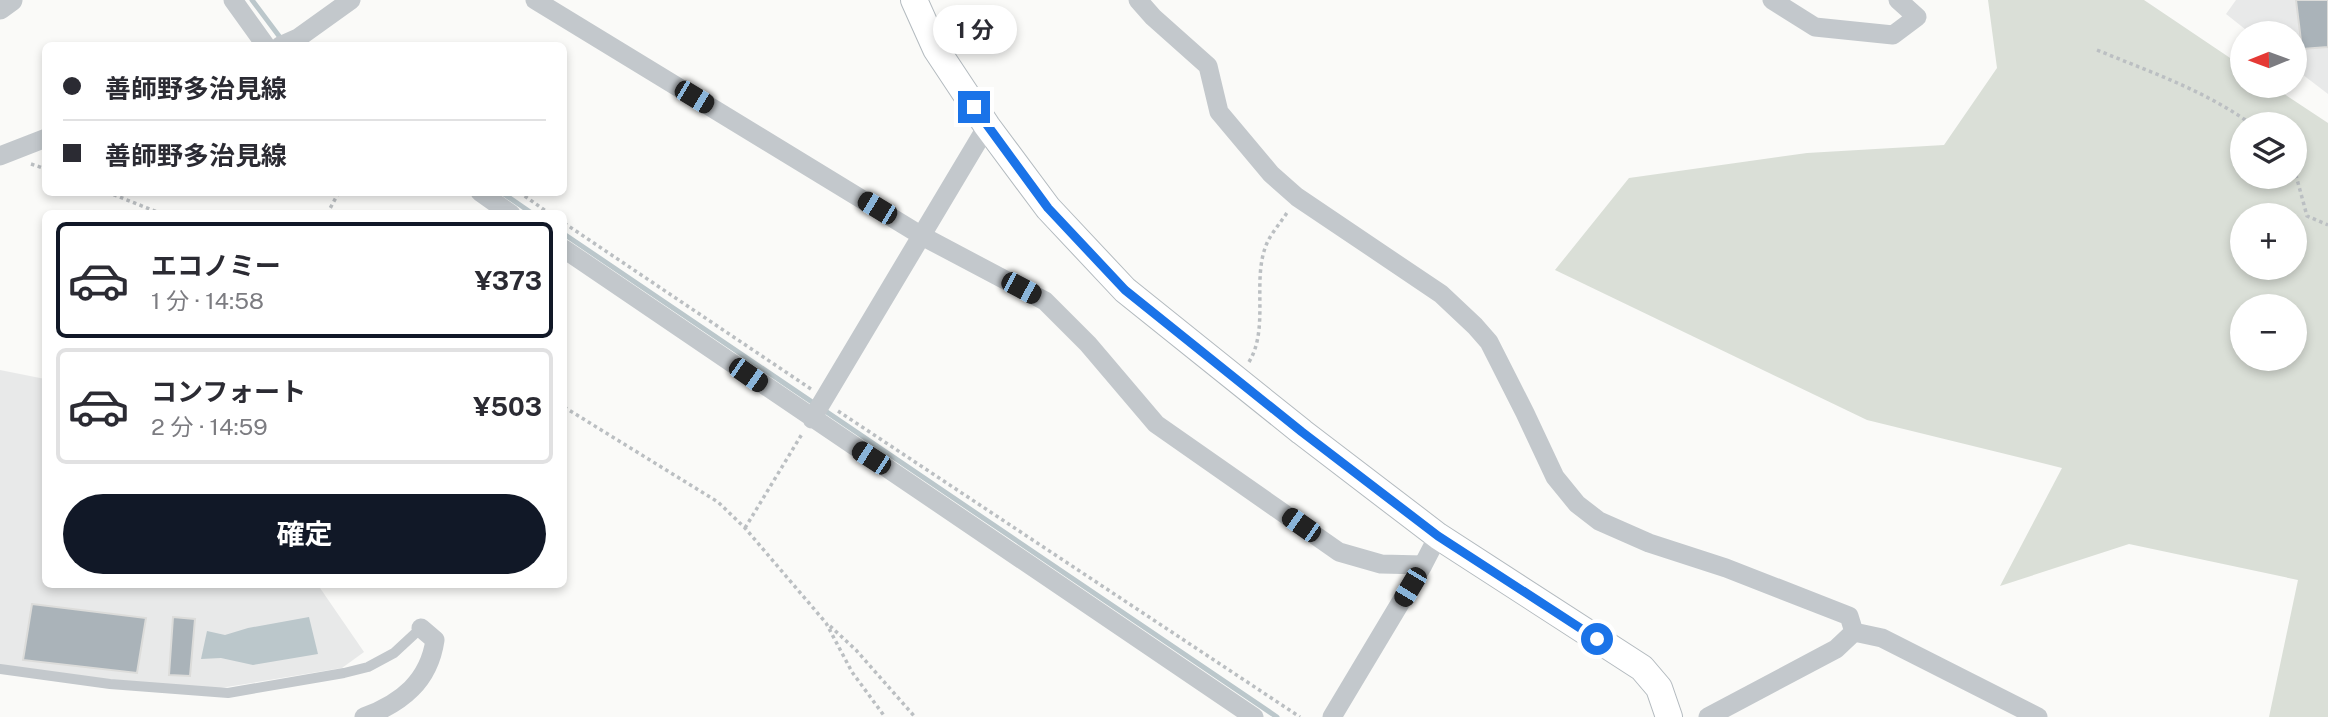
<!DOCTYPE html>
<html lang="ja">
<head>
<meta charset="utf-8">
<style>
	body { margin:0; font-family:"Public Sans","Noto Sans JP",sans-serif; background:#f2f2f3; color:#2b2b33; height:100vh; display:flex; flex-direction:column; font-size:26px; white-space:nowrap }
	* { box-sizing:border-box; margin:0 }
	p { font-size:23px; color:#7c7c81 }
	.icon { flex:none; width:38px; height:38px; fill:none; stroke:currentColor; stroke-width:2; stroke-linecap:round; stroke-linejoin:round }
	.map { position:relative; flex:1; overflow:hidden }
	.drawer { position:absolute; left:42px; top:210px; width:525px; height:378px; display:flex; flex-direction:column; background:#fff; border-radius:10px; box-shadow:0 4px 10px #0003 }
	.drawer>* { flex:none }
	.banner { position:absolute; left:42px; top:42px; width:525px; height:154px; border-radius:10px; box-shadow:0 4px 10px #0003; display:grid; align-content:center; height:154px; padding:0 21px; background:#fff }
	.needle { width:46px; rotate:269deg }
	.controls { position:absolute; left:2230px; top:21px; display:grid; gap:14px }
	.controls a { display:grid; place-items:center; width:77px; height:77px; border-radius:50%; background:#fff; box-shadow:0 4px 10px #0003; font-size:35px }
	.end { position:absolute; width:32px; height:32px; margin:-16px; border:9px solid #1a73e8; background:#fff; box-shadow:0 0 0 4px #fff }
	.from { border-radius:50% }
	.bubble { position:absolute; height:49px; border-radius:24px; background:#fff; box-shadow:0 4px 10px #0003; font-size:23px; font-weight:700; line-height:49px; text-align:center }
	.car { position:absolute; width:21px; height:42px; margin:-21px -10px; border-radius:9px; box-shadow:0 0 5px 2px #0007; background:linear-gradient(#222 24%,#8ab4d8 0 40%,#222 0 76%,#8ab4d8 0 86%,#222 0) }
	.banner b { display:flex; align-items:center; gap:24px; height:66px; font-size:26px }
	.banner b+b { border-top:2px solid #e1e1e2 }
	.banner i { width:18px; height:18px; background:#2b2b33 }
	ul { padding:12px 0 0; list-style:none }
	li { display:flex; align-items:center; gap:21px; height:116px; margin:0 14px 10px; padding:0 7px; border:4px solid #e1e1e2; border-radius:10px }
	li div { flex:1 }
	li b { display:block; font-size:26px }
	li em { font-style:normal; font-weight:700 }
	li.active { border-color:#111827 }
	li>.icon { width:63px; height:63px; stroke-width:1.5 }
	.primary-button { display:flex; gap:14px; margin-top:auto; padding:14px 21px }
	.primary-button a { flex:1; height:80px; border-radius:42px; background:#111827; color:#fff; font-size:28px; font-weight:700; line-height:80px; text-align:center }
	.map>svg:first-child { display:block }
</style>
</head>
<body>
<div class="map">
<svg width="2328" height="717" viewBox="0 0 2328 717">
	<rect width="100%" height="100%" fill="#fafaf8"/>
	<path fill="#e8e9e9" d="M2236,0H2328V94L2294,68V33H2250L2226,14Z
		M0,370L45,379L46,584L318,585L364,652L342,668L184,694L0,669Z"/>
	<path fill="#dadfd7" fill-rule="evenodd" d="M1988,0H2144L2242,66V86H2272L2328,123V717H2269L2298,580L2129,544L2000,586L2062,468L1867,420L1555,270L1629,178L1807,153L1944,145L1997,68ZM2242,124H2294V177H2242ZM2242,215H2294V268H2242ZM2242,306H2294V359H2242Z"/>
	<path fill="#bbc7cb" d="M309,617L318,654L253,665L221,658L201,659L207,631L225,635L248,628Z"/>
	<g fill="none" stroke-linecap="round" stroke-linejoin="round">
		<path stroke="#bbc7cb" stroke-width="5" d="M252,0L282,40
			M501,192L533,214
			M564,234L1277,717"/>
	</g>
	<path fill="#aab3b9" stroke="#dcdcda" stroke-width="2" d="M2296,0H2328V47L2302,49Z
		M32,604L146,618L137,673L23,660Z
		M173,617L195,619L190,676L169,675Z"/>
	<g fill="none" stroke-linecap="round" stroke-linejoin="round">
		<g stroke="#b3babf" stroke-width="28">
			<path id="secondary" d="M914,0L936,49L987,126L1048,208L1125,290L1302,432L1438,536L1642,668L1659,688L1669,717"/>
		</g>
		<path stroke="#bbbfc2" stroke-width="3.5" stroke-dasharray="3.5 3.5" stroke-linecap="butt" d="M2097,50C2150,72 2204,90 2251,124
			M31,164L46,169
			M2294,168L2307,216L2328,225
			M107,192L162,214
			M519,192L550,214
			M327,214L339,192
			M564,223L811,389
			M1249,362C1270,327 1251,280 1267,243C1272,232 1282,221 1288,211
			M564,407L718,502L745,528L826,623L852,672L885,717
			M838,411L1300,717
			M745,528L802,434
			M830,626L856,650L915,717"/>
		<path stroke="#c3c8cc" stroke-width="10" d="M0,669L110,684L228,693L344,673L368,667L394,653L421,628"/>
		<path stroke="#c3c8cc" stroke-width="19" d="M233,0L266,46
			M535,0L922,236L1045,301L1088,344L1156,424L1339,552L1381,564L1423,565
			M1138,0L1153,17L1208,66L1219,112L1271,174L1297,197L1441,294L1475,326L1489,342L1525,413L1555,477L1577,504L1599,521L1649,543L1726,568L1849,616L1854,632
			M1772,0L1815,27L1893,35L1917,17L1898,0
			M280,46L298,38L351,0
			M0,156L46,138
			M480,192L511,214
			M564,249L1254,717
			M812,419L987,126
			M1854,632L1882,638L2038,717
			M364,717C402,703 429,681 435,640L421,628
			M1332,717L1423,565L1438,536
			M1708,717L1836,649L1854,632"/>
		<path stroke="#c3c8cc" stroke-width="23" d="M0,8L11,0"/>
		<use href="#secondary" stroke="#fff" stroke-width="26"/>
	</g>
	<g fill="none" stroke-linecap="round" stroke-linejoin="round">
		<path stroke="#1a73e8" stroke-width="9" d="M974,107L1048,208L1125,290L1302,432L1438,536L1597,639"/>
	</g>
</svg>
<div class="controls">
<a><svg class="needle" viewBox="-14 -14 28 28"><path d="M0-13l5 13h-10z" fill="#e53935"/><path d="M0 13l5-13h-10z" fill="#7c7c81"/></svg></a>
<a><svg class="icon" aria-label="layers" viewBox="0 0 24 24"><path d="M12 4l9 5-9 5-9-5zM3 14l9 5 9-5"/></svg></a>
<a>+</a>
<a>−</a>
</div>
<i class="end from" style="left:1597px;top:639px"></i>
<i class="end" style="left:974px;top:107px"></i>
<div class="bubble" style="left:933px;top:5px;width:84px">1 分</div>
<i class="car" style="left:694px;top:97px;rotate:121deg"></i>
<i class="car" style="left:877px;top:208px;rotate:301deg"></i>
<i class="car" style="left:1021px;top:288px;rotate:118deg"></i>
<i class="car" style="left:748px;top:375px;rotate:125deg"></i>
<i class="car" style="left:871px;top:458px;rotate:303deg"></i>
<i class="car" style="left:1301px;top:525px;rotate:305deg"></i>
<i class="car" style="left:1410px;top:587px;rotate:211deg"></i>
<div class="banner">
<b><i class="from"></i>善師野多治見線</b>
<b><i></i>善師野多治見線</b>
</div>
<section class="drawer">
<ul>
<li class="active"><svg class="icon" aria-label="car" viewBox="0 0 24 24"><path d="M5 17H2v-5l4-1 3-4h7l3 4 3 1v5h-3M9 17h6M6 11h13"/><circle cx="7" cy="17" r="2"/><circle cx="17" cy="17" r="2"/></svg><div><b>エコノミー</b><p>1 分 · 14:58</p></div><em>¥373</em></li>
<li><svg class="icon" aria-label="car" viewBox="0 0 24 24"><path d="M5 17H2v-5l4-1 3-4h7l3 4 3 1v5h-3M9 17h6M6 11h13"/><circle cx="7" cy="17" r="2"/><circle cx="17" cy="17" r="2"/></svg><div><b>コンフォート</b><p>2 分 · 14:59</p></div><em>¥503</em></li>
</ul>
<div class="primary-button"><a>確定</a></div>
</section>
</div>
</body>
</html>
